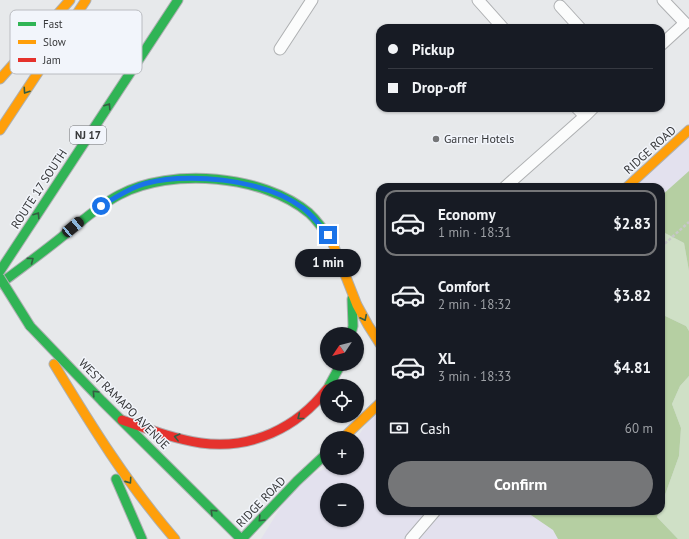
<!DOCTYPE html>
<html lang="en">
<head>
<meta charset="utf-8">
<style>
	body { margin:0; font-family:"PT Sans",sans-serif; background:#242831; color:#f1f3f6; height:100vh; display:flex; flex-direction:column; font-size:15px; white-space:nowrap }
	* { box-sizing:border-box; margin:0 }
	p { font-size:13px; color:#9ea1a6 }
	.icon { flex:none; width:22px; height:22px; fill:none; stroke:currentColor; stroke-width:2; stroke-linecap:round; stroke-linejoin:round }
	.map { position:relative; flex:1; overflow:hidden }
	.side { position:absolute; left:376px; top:183px; width:289px; height:332px; display:flex; flex-direction:column; background:#171b24; border-radius:12px; box-shadow:0 1px 3px #0004 }
	.side>* { flex:none }
	.guide { position:absolute; left:376px; top:24px; width:289px; height:88px; border-radius:12px; box-shadow:0 1px 3px #0004; display:grid; align-content:center; height:88px; padding:0 12px; background:#171b24 }
	.needle { width:26px; rotate:235deg }
	.fabs { position:absolute; left:320px; top:327px; display:grid; gap:8px }
	.fabs a { display:grid; place-items:center; width:44px; height:44px; border-radius:50%; background:#171b24; box-shadow:0 1px 3px #0004; font-size:20px }
	.end { position:absolute; width:18px; height:18px; margin:-9px; border:5px solid #1a73e8; background:#fff; box-shadow:0 0 0 2px #fff }
	.from { border-radius:50% }
	.bubble { position:absolute; height:28px; border-radius:14px; background:#171b24; box-shadow:0 1px 3px #0004; font-size:13px; font-weight:700; line-height:28px; text-align:center }
	.car { position:absolute; width:12px; height:24px; margin:-12px -6px; border-radius:5px; box-shadow:0 0 3px 1px #0007; background:linear-gradient(#222 24%,#8ab4d8 0 40%,#222 0 76%,#8ab4d8 0 86%,#222 0) }
	.guide b { display:flex; align-items:center; gap:14px; height:38px; font-size:15px }
	.guide b+b { border-top:1px solid #363941 }
	.guide i { width:10px; height:10px; background:#f1f3f6 }
	ul { padding:7px 0 0; list-style:none }
	li { display:flex; align-items:center; gap:12px; height:66px; margin:0 8px 6px; padding:0 4px; border:2px solid transparent; border-radius:12px }
	li div { flex:1 }
	li b { display:block; font-size:15px }
	li em { font-style:normal; font-weight:700 }
	li.selected { border-color:#757678 }
	li>.icon { width:36px; height:36px; stroke-width:1.5 }
	.pay { display:flex; align-items:center; gap:10px; height:44px; padding:0 12px; font-size:15px }
	.pay p { margin-inline-start:auto }
	.cta { display:flex; gap:8px; margin-top:auto; padding:8px 12px }
	.cta a { flex:1; height:46px; border-radius:24px; background:#757678; color:#fff; font-size:16px; font-weight:700; line-height:46px; text-align:center }
	.map>svg:first-child { display:block }
</style>
</head>
<body>
<div class="map">
<svg width="689" height="539" viewBox="0 0 689 539">
	<rect width="100%" height="100%" fill="#e7e9eb"/>
	<path fill="#e3e1ee" fill-rule="evenodd" d="M689,130V539H261L297,481L327,468H357V438L380,403V511H661V187H627ZM327,490H357V520H327Z"/>
	<path fill="#cfe0c6" d="M661,231L684,243L689,271V331L686,326L661,314Z
		M689,376V539H678L657,517L659,511H661V506L679,456L681,428L672,404L680,386Z"/>
	<path fill="#b5cfa2" d="M689,171V271L684,243L661,231V196Z
		M661,314L686,326L689,331V376L680,386L672,404L681,428L679,456L661,506Z
		M525,511H659L657,517L678,539H558L553,530Z"/>
	<g fill="none" stroke-linecap="round" stroke-linejoin="round">
		<g stroke="#aeb0b2" stroke-width="13">
			<path id="lane" d="M478,0L503,28
				M560,6L580,28
				M661,45L685,23L663,0
				M280,49L312,0
				M585,116L593,108
				M505,187L585,116L577,108
				M411,539L435,511"/>
		</g>
		<g stroke="#aeb0b2" stroke-width="11">
			<path id="fast" d="M0,271L178,0
				M0,284C21,268 42,253 63,236C81,222 98,206 119,195C171,167 264,175 309,213C319,222 326,233 333,244
				M30,326L102,401L241,539
				M351,334L353,326L352,299
				M329,386L341,364
				M116,479L142,539
				M242,539L297,481L327,453"/>
		</g>
		<g stroke="#aeb0b2" stroke-width="11">
			<path id="slow" d="M0,79L70,0
				M0,130L86,0
				M627,187L689,130
				M333,244L357,305L368,325L380,344
				M54,364C91,425 128,485 175,539
				M343,438L380,403"/>
		</g>
		<g stroke="#aeb0b2" stroke-width="11">
			<path id="jam" d="M122,420C148,429 174,439 201,443C251,450 297,428 327,389"/>
		</g>
		<path stroke="#c7c8c9" stroke-width="2.5" stroke-dasharray="3 2" stroke-linecap="butt" d="M661,247L689,222"/>
		<use href="#lane" stroke="#fbfcfc" stroke-width="11"/>
		<use href="#fast" stroke="#30b455" stroke-width="9"/>
		<use href="#slow" stroke="#ff9f0a" stroke-width="9"/>
		<use href="#jam" stroke="#e5322d" stroke-width="9"/>
		<g stroke="#aeb0b2" stroke-width="11" stroke-linecap="butt">
			<path id="fast-bridge" d="M0,278L30,326"/>
		</g>
		<use href="#fast-bridge" stroke="#30b455" stroke-width="9"/>
	</g>
	<defs><path id="oneway-chevron" d="M-2-3.5L2.5 0L-2 3.5" fill="none" stroke-width="1.6" stroke-linecap="round" stroke-linejoin="round"/></defs>
	<g stroke="#355d42">
		<use href="#oneway-chevron" transform="translate(26 91) rotate(124)"/>
		<use href="#oneway-chevron" transform="translate(108 106) rotate(-57)"/>
		<use href="#oneway-chevron" transform="translate(37 215) rotate(-57)"/>
		<use href="#oneway-chevron" transform="translate(31 260) rotate(-37)"/>
		<use href="#oneway-chevron" transform="translate(364 318) rotate(64)"/>
		<use href="#oneway-chevron" transform="translate(95 393) rotate(-134)"/>
		<use href="#oneway-chevron" transform="translate(300 417) rotate(142)"/>
		<use href="#oneway-chevron" transform="translate(177 437) rotate(-166)"/>
		<use href="#oneway-chevron" transform="translate(129 481) rotate(55)"/>
		<use href="#oneway-chevron" transform="translate(213 512) rotate(-136)"/>
		<use href="#oneway-chevron" transform="translate(261 519) rotate(134)"/>
	</g>
	<g fill="none" stroke-linecap="round" stroke-linejoin="round">
		<path stroke="#1a73e8" stroke-width="5" d="M101,206C113,199 125,191 138,186C183,170 264,179 303,208C313,216 320,225 328,235"/>
	</g>
	<circle fill="#757678" stroke="#f2f5fb" stroke-width="1.5" cx="436" cy="139" r="4"/>
	<g text-anchor="middle" stroke-width="3" stroke-linejoin="round" paint-order="stroke">
		<rect fill="#f2f5fb" stroke="#6f7174" stroke-width="1" x="70" y="126" width="36" height="18" rx="3"/>
		<g font-size="11" font-weight="bold" fill="#37383a">
			<text x="88" y="139">NJ 17</text>
		</g>
		<g font-size="12" fill="#37383a" stroke="#f2f5fb" text-anchor="start">
			<text x="444" y="143">Garner Hotels</text>
		</g>
		<g font-size="12" fill="#37383a" stroke="#f2f5fb">
			<text transform="translate(650 150) rotate(-42)" y="4">RIDGE ROAD</text>
			<text transform="translate(39 189) rotate(-57)" y="4">ROUTE 17 SOUTH</text>
			<text transform="translate(124 404) rotate(45)" y="4">WEST RAMAPO AVENUE</text>
			<text transform="translate(261 502) rotate(-46)" y="4">RIDGE ROAD</text>
		</g>
	</g>
	<rect x="10" y="10" width="132" height="64" rx="6" fill="#f2f5fb" stroke="#babcc1" stroke-width="1"/>
	<rect x="18" y="22" width="18" height="4" fill="#30b455"/>
	<rect x="18" y="40" width="18" height="4" fill="#ff9f0a"/>
	<rect x="18" y="58" width="18" height="4" fill="#e5322d"/>
	<g font-size="11" fill="#37383a">
		<text x="43" y="28">Fast</text>
		<text x="43" y="46">Slow</text>
		<text x="43" y="64">Jam</text>
	</g>
</svg>
<div class="fabs">
<a><svg class="needle" viewBox="-14 -14 28 28"><path d="M0-13l5 13h-10z" fill="#e53935"/><path d="M0 13l5-13h-10z" fill="#9ea1a6"/></svg></a>
<a><svg class="icon" aria-label="locate" viewBox="0 0 24 24"><circle cx="12" cy="12" r="6"/><path d="M12 2v4M12 18v4M2 12h4M18 12h4"/></svg></a>
<a>+</a>
<a>−</a>
</div>
<i class="end from" style="left:101px;top:206px"></i>
<i class="end" style="left:328px;top:235px"></i>
<div class="bubble" style="left:295px;top:249px;width:66px">1 min</div>
<i class="car" style="left:73px;top:227px;rotate:50deg"></i>
<div class="guide">
<b><i class="from"></i>Pickup</b>
<b><i></i>Drop-off</b>
</div>
<section class="side">
<ul>
<li class="selected"><svg class="icon" aria-label="car" viewBox="0 0 24 24"><path d="M5 17H2v-5l4-1 3-4h7l3 4 3 1v5h-3M9 17h6M6 11h13"/><circle cx="7" cy="17" r="2"/><circle cx="17" cy="17" r="2"/></svg><div><b>Economy</b><p>1 min · 18:31</p></div><em>$2.83</em></li>
<li><svg class="icon" aria-label="car" viewBox="0 0 24 24"><path d="M5 17H2v-5l4-1 3-4h7l3 4 3 1v5h-3M9 17h6M6 11h13"/><circle cx="7" cy="17" r="2"/><circle cx="17" cy="17" r="2"/></svg><div><b>Comfort</b><p>2 min · 18:32</p></div><em>$3.82</em></li>
<li><svg class="icon" aria-label="car" viewBox="0 0 24 24"><path d="M5 17H2v-5l4-1 3-4h7l3 4 3 1v5h-3M9 17h6M6 11h13"/><circle cx="7" cy="17" r="2"/><circle cx="17" cy="17" r="2"/></svg><div><b>XL</b><p>3 min · 18:33</p></div><em>$4.81</em></li>
</ul>
<div class="pay"><svg class="icon" aria-label="cash" viewBox="0 0 24 24"><path d="M3 7h18v10H3z"/><circle cx="12" cy="12" r="2"/></svg>Cash<p>60 m</p></div>
<div class="cta"><a>Confirm</a></div>
</section>
</div>
</body>
</html>
